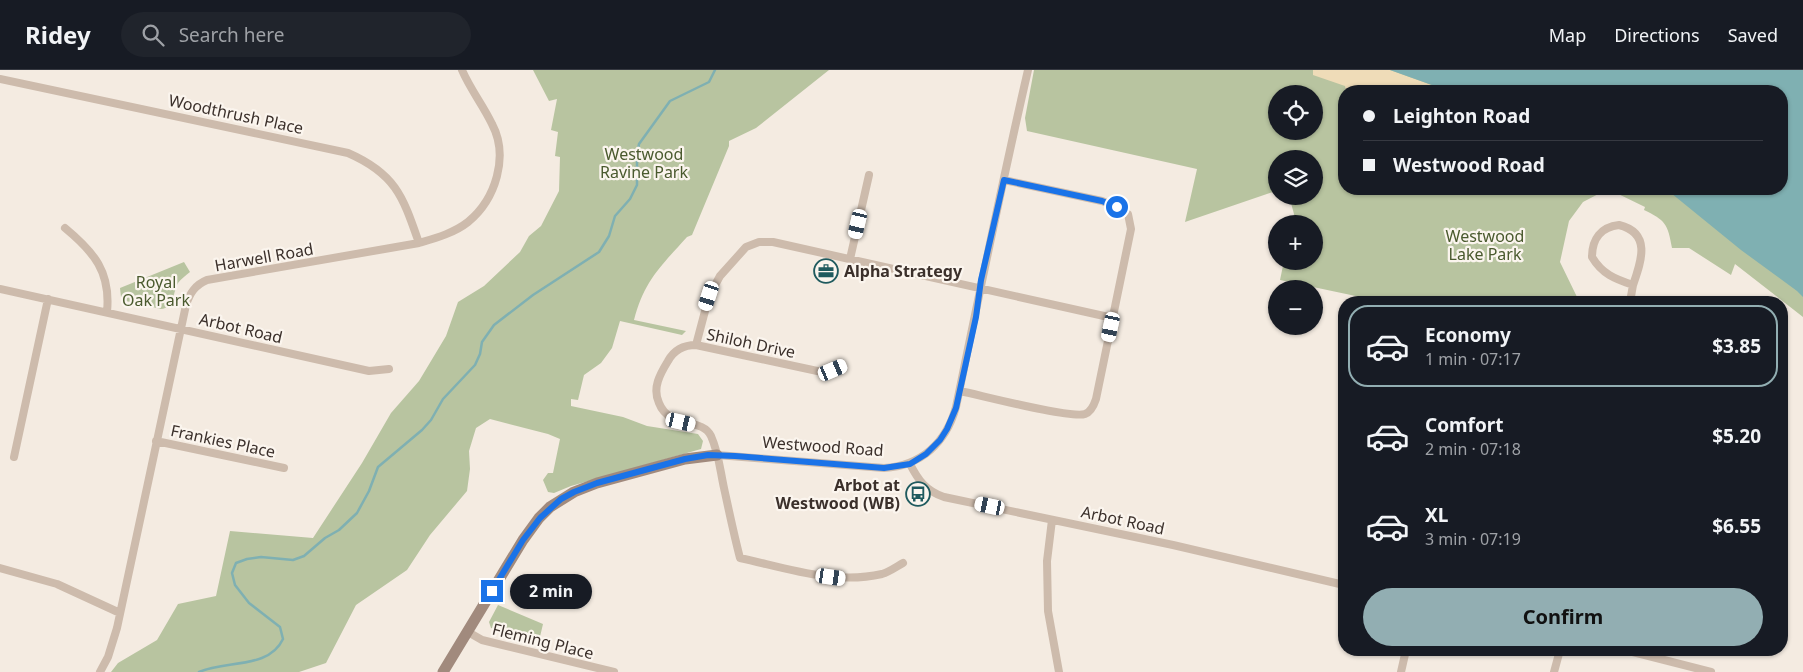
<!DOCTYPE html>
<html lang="en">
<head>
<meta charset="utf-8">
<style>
	body { margin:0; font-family:"Noto Sans",sans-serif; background:#20242c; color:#f1f3f6; height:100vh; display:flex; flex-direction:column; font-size:19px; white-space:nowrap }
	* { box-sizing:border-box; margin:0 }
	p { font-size:16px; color:#9ea1a6 }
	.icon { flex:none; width:28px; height:28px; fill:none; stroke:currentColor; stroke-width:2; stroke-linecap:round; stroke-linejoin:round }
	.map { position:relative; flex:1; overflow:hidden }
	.side { position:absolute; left:1338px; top:226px; width:450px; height:360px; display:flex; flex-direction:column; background:#171b24; border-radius:20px; box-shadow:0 1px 4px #0004 }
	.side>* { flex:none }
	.top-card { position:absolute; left:1338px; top:15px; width:450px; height:110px; border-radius:20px; box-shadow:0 1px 4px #0004; display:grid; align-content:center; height:110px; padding:0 25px; background:#171b24 }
	.tools { position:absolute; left:1268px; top:15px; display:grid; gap:10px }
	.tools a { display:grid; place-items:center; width:55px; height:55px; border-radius:50%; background:#171b24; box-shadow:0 1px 4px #0004; font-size:25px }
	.end { position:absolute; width:22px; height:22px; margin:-11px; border:6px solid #1a73e8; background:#fff; box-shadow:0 0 0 2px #fff }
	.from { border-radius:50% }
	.bubble { position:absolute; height:35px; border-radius:18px; background:#171b24; box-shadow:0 1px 4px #0004; font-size:16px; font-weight:700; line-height:35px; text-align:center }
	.car { position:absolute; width:15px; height:30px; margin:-15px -8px; border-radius:6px; box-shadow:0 0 4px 1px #0007; background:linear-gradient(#fff 24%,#345 0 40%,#fff 0 76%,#345 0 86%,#fff 0) }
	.top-card b { display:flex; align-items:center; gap:18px; height:48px; font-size:19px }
	.top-card b+b { border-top:1px solid #363941 }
	.top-card i { width:12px; height:12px; background:#f1f3f6 }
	ul { padding:9px 0 0; list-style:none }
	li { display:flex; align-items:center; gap:15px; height:82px; margin:0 10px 8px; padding:0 15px; border:2px solid transparent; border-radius:20px }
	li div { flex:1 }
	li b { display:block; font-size:19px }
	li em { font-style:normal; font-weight:700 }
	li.active { border-color:#92aeb2 }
	li>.icon { width:45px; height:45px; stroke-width:1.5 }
	.primary-button { display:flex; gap:10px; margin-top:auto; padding:10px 25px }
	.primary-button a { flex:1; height:58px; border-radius:30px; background:#92aeb2; color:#111; font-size:20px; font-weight:700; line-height:58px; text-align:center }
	header { display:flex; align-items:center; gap:30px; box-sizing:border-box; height:70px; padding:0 25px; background:#171b24; border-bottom:1px solid #363941 }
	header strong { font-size:24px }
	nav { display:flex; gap:28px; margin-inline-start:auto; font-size:18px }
	.search { width:350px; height:45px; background:#20242c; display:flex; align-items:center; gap:12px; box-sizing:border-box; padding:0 18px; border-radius:28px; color:#9ea1a6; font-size:19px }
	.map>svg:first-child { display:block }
</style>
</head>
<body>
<header>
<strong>Ridey</strong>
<div class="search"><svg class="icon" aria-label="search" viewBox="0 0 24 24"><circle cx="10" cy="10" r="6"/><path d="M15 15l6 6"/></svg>Search here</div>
<nav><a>Map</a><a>Directions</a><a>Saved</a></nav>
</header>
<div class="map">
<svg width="1803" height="602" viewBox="0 0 1803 602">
	<rect width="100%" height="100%" fill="#f4ebe1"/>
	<path fill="#b8c4a0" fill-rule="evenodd" d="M533,0H829L756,58L729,71V76L692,165L687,167C661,196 644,211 634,250L686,261L682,265L620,251L612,278L601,293L584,305L578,330L571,329V336L623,347L647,356L698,364L703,371L701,379L571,416L554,423L548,422L543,410L548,403H553L560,369L548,364L490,349L476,358L469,381L470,399L467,421L430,465L407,500L356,535L326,593L299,602H111L118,593L157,570L178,534L216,526L230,461L313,468L362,393L391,343L419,311L446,266L458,232L484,216L520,182L529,166L541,156L559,121L560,87L555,86L558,62L551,60L557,29L549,31Z
		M1034,0H1803V247L1735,194L1731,205L1689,178H1672C1668,154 1665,150 1644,140L1645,137L1608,119L1583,132L1569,151L1560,192L1577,227L1560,232H1384L1280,210L1284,191H1314V154H1292L1294,144L1289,126H1314V89H1276V121L1185,152L1197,99L1027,61L1025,48ZM1344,21H1781V119H1344ZM1276,24H1314V61H1276Z
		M184,192L190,202C186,205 181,209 178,213C173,222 174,238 161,239L126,231L121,227L120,218Z
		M498,535L543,554L539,571L491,558L489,552Z"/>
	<path fill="#efdcb8" d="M1313,0H1390L1443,19L1454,21H1346L1345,16L1313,5Z"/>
	<path fill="#7fb0b2" d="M1390,0H1803V227L1797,221L1741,180L1666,119H1781V21H1454L1443,19Z"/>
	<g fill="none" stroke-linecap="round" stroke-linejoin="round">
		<path stroke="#7fb0b2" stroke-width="2.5" d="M199,602C227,590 269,599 283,569L280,557L249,533L235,515L232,503L236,493L247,489L261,487L293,490L304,486L325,468L339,460L357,443L369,421L378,397L422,360L431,350L443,329L475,295L480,284L482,272L494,255L533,225L599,182L609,166L615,146L630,129L637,115V85L639,74L670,31L709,12L715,0"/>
		<path stroke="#cdbbac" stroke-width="8" d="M0,9L348,83C396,104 403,127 419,173
			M1619,155C1652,163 1641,192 1633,215C1615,209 1602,204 1592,187C1592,169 1601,157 1619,155Z
			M65,158C94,182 111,202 107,242
			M850,189L869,105
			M0,219L369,301L389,299
			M1630,232L1633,215
			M696,275L709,226L720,206L746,177L759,172H773L1113,248
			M843,296L833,300L822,302L696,275C683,275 674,280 668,291C660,304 652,318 659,333C669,359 702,347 711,366C719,384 720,400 724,418C729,441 734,465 740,488C786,498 834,515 882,504C889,502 896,497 903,493
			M960,321C980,325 1071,349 1085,344C1091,342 1094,335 1096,329L1131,159L1128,144L1117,137L1102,131L1004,110
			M156,371L284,398
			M717,385L884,398C921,396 946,373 956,337C979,225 1002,112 1028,0
			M14,387L48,229
			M910,394C918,410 926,421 944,427L1173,475L1344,515
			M1052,450L1047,491L1048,541L1059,602
			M0,498L57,514L120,543
			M468,562L482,570L614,602
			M1625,580L1711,602
			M100,602L108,587L117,558L186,235C190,223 195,215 207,210L419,173C436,168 454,163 468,152C496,129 509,86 492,54C483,35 470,19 462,0
			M1401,602L1406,580
			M1554,602L1560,580"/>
		<path stroke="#a18a7d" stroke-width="11" d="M443,602L523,470L539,448L550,437L574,422L597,413L685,389L717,385"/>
	</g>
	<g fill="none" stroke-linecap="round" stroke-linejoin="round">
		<path stroke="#1a73e8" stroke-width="6" d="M492,521L523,470L540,448L561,429L574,422L597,413L685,389L708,385L735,386L884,398L910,394L926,384L940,370L947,359L956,338L976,247L981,210L1004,110L1102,131L1117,137"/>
	</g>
	<defs>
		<g id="office-ring" transform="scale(1.25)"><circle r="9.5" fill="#fbf5ee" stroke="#1f5a5e" stroke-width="1.5"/><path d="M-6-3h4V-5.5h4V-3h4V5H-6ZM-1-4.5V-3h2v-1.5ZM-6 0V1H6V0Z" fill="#1f5a5e"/></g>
		<g id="bus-ring" transform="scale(1.25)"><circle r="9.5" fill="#fbf5ee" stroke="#1f5a5e" stroke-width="1.5"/><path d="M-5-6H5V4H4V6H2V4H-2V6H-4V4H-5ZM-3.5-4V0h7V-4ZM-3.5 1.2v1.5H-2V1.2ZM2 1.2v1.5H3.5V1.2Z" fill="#1f5a5e"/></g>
	</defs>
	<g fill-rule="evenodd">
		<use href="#office-ring" x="826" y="201"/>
		<use href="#bus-ring" x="918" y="424"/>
	</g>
	<g text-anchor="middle" stroke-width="4.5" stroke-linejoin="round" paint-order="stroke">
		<g font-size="16" fill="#3b302b" stroke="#fbf5ee">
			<text transform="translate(236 44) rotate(12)" y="6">Woodthrush Place</text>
			<text transform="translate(264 187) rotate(-10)" y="6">Harwell Road</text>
			<text transform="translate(241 258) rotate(13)" y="6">Arbot Road</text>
			<text transform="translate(751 273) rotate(12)" y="6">Shiloh Drive</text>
			<text transform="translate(223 371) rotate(12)" y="6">Frankies Place</text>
			<text transform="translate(823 376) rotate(4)" y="6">Westwood Road</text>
			<text transform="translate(1123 450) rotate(12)" y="6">Arbot Road</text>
			<text transform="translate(543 571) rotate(14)" y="6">Fleming Place</text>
		</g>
		<g font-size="16" fill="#4a5a2e" stroke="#fbf5ee">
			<text x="644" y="90">Westwood<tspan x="644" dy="18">Ravine Park</tspan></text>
			<text x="1485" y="172">Westwood<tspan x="1485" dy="18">Lake Park</tspan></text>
			<text x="156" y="218">Royal<tspan x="156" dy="18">Oak Park</tspan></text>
		</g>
		<g font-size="16" font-weight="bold" fill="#3b302b" stroke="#fbf5ee" text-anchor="start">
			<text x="844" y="207">Alpha Strategy</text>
			<text x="900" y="421" text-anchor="end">Arbot at<tspan x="900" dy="18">Westwood (WB)</tspan></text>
		</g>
	</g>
</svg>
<div class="tools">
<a><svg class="icon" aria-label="locate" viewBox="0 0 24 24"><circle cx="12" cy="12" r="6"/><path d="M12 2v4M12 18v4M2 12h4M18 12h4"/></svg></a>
<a><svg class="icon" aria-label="layers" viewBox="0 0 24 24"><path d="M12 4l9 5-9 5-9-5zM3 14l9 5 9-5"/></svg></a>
<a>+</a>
<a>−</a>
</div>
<i class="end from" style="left:1117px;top:137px"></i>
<i class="end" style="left:492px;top:521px"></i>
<div class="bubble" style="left:510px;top:504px;width:82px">2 min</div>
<i class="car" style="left:858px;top:154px;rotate:193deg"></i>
<i class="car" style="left:709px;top:226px;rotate:198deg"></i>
<i class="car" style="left:1111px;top:257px;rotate:192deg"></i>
<i class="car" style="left:833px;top:300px;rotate:67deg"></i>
<i class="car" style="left:681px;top:352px;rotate:103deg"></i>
<i class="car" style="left:990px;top:436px;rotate:282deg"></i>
<i class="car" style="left:831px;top:507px;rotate:98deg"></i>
<div class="top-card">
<b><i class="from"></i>Leighton Road</b>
<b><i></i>Westwood Road</b>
</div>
<section class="side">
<ul>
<li class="active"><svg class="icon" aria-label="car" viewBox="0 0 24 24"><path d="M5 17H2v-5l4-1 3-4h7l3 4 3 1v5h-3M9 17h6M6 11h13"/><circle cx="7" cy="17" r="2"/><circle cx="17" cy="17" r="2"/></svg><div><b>Economy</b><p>1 min · 07:17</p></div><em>$3.85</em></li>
<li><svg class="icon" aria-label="car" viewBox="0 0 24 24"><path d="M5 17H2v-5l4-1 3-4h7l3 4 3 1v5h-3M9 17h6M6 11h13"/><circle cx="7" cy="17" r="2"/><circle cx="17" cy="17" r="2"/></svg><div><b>Comfort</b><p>2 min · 07:18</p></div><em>$5.20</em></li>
<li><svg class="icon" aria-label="car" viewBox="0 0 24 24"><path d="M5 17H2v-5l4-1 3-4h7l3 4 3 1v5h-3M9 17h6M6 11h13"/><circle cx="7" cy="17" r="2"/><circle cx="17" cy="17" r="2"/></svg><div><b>XL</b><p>3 min · 07:19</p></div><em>$6.55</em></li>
</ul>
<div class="primary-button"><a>Confirm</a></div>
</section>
</div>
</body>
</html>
